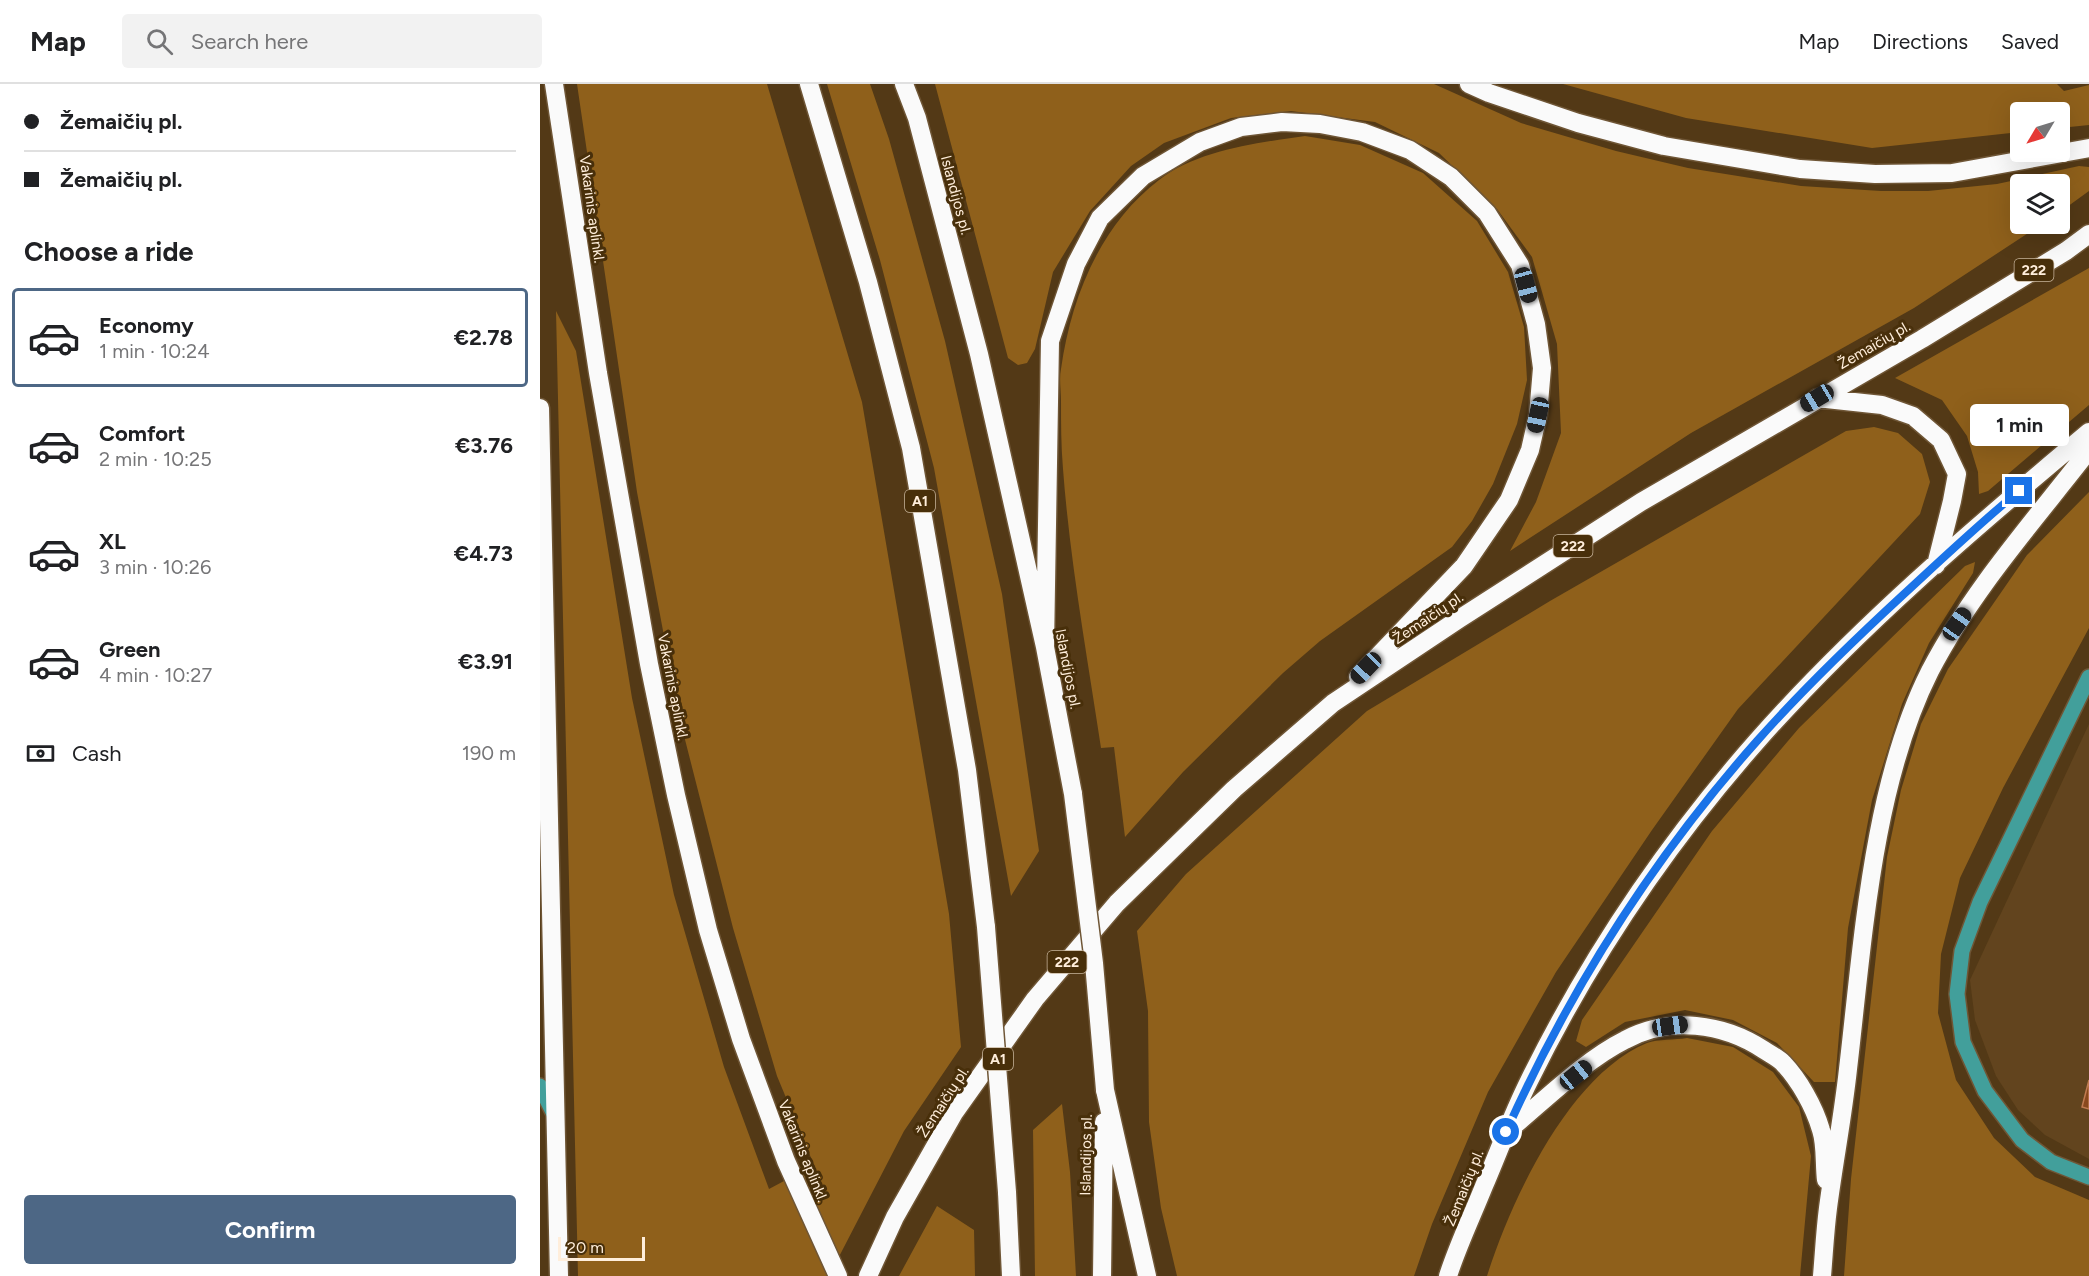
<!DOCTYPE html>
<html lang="en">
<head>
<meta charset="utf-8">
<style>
	body { margin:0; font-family:Figtree,sans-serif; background:#f2f2f2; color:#202124; height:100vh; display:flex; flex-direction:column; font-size:22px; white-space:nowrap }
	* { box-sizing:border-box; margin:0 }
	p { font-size:20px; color:#757577 }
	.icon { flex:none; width:33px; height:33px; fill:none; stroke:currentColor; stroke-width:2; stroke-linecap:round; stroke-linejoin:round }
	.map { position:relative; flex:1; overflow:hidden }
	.panel { display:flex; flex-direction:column; background:#fff; width:540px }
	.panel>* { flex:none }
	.hud { display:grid; align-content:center; height:132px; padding:0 24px; background:#fff }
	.needle { width:39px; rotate:232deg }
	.controls { position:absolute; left:1470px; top:18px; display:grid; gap:12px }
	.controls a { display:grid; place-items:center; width:60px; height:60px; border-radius:6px; background:#fff; box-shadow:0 6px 24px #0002; font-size:30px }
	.scale { position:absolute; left:18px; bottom:15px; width:87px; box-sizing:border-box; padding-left:6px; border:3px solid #ffeedb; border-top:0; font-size:16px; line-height:21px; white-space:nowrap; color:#ffeedb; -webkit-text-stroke:4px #482f0a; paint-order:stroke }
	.end { position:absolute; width:27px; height:27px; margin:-14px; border:8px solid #1a73e8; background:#fff; box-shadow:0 0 0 3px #fff }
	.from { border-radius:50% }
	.bubble { position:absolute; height:42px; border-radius:6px; background:#fff; box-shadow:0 6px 24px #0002; font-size:20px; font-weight:700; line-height:42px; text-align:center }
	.car { position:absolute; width:18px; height:36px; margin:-18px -9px; border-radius:8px; box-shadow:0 0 4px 2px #0007; background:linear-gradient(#222 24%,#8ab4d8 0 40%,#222 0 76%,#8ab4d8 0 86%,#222 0) }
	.hud b { display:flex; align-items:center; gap:21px; height:57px; font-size:22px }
	.hud b+b { border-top:2px solid #e0e0e0 }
	.hud i { width:15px; height:15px; background:#202124 }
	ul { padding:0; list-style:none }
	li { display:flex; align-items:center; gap:18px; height:99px; margin:0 12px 9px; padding:0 12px; border:3px solid transparent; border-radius:6px }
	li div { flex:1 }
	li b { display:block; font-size:22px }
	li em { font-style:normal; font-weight:700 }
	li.selected { border-color:#4d6785 }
	li>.icon { width:54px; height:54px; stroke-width:1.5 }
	h2 { padding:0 24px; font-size:27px; line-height:72px }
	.pay { display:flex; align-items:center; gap:15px; height:66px; padding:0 24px; font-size:22px }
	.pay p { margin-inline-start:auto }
	.cta { display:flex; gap:12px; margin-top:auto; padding:12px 24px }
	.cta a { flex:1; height:69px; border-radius:6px; background:#4d6785; color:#fff; font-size:24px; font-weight:700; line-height:69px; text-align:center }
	header { display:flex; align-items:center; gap:36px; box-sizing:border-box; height:84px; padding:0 30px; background:#fff; border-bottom:2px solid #e0e0e0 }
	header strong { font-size:28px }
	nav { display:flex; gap:33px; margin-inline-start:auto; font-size:21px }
	.search { width:420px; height:54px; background:#f2f2f2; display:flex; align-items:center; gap:15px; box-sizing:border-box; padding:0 21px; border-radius:6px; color:#757577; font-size:22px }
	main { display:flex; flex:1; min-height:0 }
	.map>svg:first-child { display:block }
</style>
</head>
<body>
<header>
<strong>Map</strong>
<div class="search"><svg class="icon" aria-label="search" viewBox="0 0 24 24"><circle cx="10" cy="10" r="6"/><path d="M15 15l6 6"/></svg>Search here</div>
<nav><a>Map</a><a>Directions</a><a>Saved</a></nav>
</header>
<main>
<section class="panel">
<div class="hud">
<b><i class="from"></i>Žemaičių pl.</b>
<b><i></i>Žemaičių pl.</b>
</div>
<h2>Choose a ride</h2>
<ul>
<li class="selected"><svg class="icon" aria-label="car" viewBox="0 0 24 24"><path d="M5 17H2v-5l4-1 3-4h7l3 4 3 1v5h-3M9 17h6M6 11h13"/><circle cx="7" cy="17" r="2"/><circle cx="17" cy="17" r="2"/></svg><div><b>Economy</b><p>1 min · 10:24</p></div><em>€2.78</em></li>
<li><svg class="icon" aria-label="car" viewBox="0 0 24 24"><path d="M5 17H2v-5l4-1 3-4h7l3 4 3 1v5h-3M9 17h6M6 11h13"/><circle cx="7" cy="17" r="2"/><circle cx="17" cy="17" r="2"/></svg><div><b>Comfort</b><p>2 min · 10:25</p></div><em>€3.76</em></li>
<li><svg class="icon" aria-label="car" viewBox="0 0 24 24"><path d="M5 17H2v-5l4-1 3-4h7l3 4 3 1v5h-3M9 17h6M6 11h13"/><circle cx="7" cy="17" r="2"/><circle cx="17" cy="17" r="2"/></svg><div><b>XL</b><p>3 min · 10:26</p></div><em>€4.73</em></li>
<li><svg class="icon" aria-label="car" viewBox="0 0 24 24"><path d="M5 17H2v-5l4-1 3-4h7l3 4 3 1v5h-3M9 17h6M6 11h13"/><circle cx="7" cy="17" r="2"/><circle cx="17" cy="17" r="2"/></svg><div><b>Green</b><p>4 min · 10:27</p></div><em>€3.91</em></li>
</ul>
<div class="pay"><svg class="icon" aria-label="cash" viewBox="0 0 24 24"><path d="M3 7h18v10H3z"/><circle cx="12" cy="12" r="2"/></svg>Cash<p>190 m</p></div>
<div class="cta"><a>Confirm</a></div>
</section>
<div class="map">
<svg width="1549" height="1192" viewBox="0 0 1549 1192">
	<rect width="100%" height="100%" fill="#533916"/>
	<path fill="#62441e" d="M1549,640V1075L1505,1051L1478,1026L1456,992L1435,936L1430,896Z"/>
	<path fill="#8f601b" d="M37,0H227L322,318L409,830L421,963L364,1047L289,1192H38L16,227L36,267L92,614L134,811L184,983L229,1105L274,1081L237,992L193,844L139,632L97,408Z
		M287,0H330L349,55L405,257L462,510L499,767L471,812L394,384L340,176Z
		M395,0H894L981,39L1076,67L1148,84L1261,102L1341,107H1388L1457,100L1539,82L1549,83V107L1520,128V100H1480V140H1502L1374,224L1151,349L970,467L996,418L1021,349L1017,260L992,173L957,125L899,69L835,38L751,27L691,34L624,59L591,82L550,127L513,188L495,265L487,279L478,281L468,274Z
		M1023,0H1517L1524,7L1549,1V41L1520,44V28H1480V48L1332,64L1146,34Z
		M765,52L820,61L883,89L937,137L968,188L984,243L987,296L977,340L953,400L932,437L912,463L780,557L743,589L643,688L585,753L574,663L561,664C547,571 530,478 523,385C521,362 521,339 521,317C521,306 519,295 521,285C531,214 560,141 619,96C658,66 717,59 765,52Z
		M1549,184V321L1448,407L1439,410L1438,388L1427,352L1402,316L1355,294Z
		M1334,343L1358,349L1382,370L1390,398L1380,430L1198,625L1112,746L1016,888L948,1008L892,1140L874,1192H637L621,1124L609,1038L608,927L597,847L646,790L827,627L1010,517L1306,347Z
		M1549,408V544L1463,704L1420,794L1401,870L1398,929L1416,996L1454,1054L1495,1093L1549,1116V1192H1304L1311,1095L1347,773L1361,706L1381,640L1408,585L1487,471Z
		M1435,478L1433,489L1389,559L1362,620L1332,716L1308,844L1295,998H1274L1237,959L1193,936L1145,926L1085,938L1046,963L1036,957L1042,936L1172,747L1259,644L1425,482Z
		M1147,954L1193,963L1233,988L1259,1023L1271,1072L1260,1192H947C971,1116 1029,991 1107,959C1118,955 1135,956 1147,954Z
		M522,1020L530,1088L536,1192H495L493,1046Z
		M397,1122L434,1146L435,1192H359Z"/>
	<path fill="#89481d" stroke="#c07b51" stroke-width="1.5" d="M1549,996V1025L1542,1023Z"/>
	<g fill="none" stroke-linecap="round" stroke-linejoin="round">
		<g stroke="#6f5636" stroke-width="18">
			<path id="minor" d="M1549,593L1440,818L1422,867L1417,910L1423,958L1445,1007L1482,1056L1511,1078L1549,1093
				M0,1002L15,1032"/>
		</g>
		<g stroke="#6f5636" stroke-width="21">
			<path id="highway" d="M14,0L58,289L109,580L136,711L168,846L201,955L246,1077L298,1192
				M269,0L328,198L371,364L427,686L446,843
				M364,0L377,34L439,270L505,563L533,710
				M929,0L949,9L1038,39L1124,62L1260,85L1335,90L1412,89L1549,64
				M1277,314L1342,321L1373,332L1401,356L1417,390L1412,417L1396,481
				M0,324L19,1192
				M505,563L510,257L536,180L560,134L603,92L660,58L701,43L742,38L780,40L822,48L870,66L911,93L947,129L980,181L996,240L1002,284L998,331L990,366L969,416L924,482L818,593
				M565,1006L607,1192
				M970,1045C1005,1016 1045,976 1085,956C1130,932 1183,939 1224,966C1230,970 1238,974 1243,979C1259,996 1274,1022 1281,1046C1286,1061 1284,1080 1286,1096
				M467,1108L471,1192
				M328,1192L355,1133L414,1029L495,915L577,819L694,705L793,619L919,535L1101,418L1382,255L1526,167L1549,150
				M562,1192L564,1038
				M908,1192C918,1161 932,1132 944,1102C959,1067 972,1031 989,997C1049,875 1127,759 1217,657C1317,544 1433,445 1549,348
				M1282,1192C1284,1169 1285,1147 1288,1124C1294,1078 1303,1032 1308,985C1323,858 1332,702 1390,587C1432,506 1494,437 1549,366"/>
		</g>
		<use href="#minor" stroke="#429f9b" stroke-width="15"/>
		<use href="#highway" stroke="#fafafa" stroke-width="18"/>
		<g stroke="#6f5636" stroke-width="21" stroke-linecap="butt">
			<path id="highway-bridge" d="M533,710L554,879L565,1006
				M446,843L467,1108"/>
		</g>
		<use href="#highway-bridge" stroke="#fafafa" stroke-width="18"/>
	</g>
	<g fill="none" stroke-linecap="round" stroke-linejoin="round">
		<path stroke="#1a73e8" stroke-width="8" d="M966,1048C1029,907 1114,773 1217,657C1263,605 1313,557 1364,510C1402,475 1439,440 1479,407"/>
	</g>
	<g text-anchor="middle" stroke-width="6" stroke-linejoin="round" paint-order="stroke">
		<g fill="#482f0a" stroke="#c8b59c" stroke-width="1.5">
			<rect x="1474.5" y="175" width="39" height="22" rx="4.5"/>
			<rect x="365" y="406" width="30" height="22" rx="4.5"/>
			<rect x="1013.5" y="451" width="39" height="22" rx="4.5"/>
			<rect x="507.5" y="867" width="39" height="22" rx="4.5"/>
			<rect x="443" y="964" width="30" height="22" rx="4.5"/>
		</g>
		<g font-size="14" font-weight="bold" fill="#ffeedb">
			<text x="1494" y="191">222</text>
			<text x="380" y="422">A1</text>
			<text x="1033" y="467">222</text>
			<text x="527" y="883">222</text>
			<text x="458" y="980">A1</text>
		</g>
		<g font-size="15" fill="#ffeedb" stroke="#482f0a">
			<text transform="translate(416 111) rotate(75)" y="5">Islandijos pl.</text>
			<text transform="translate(52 125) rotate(82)" y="5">Vakarinis aplinkl.</text>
			<text transform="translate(1334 261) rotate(-30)" y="5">Žemaičių pl.</text>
			<text transform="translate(888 534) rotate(-34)" y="5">Žemaičių pl.</text>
			<text transform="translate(528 585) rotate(79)" y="5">Islandijos pl.</text>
			<text transform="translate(133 603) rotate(79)" y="5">Vakarinis aplinkl.</text>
			<text transform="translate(403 1018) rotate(-57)" y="5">Žemaičių pl.</text>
			<text transform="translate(263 1067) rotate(68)" y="5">Vakarinis aplinkl.</text>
			<text transform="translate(546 1071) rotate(-89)" y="5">Islandijos pl.</text>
			<text transform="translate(924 1104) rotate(-68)" y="5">Žemaičių pl.</text>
		</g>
	</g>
</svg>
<div class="controls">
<a><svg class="needle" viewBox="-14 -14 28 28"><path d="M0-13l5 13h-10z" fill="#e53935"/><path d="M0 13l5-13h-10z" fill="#757577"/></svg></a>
<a><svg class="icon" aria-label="layers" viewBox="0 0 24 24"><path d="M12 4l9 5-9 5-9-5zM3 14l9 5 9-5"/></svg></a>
</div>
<div class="scale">20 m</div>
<i class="end from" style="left:966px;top:1048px"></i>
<i class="end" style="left:1479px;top:407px"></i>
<div class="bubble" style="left:1430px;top:320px;width:99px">1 min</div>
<i class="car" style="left:986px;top:201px;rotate:165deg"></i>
<i class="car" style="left:1277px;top:314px;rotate:239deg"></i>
<i class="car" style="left:998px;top:331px;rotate:192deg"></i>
<i class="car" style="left:1417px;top:540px;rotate:35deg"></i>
<i class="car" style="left:826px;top:584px;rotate:224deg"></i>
<i class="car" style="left:1130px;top:942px;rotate:82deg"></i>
<i class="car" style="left:1036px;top:991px;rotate:51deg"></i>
</div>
</main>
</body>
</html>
